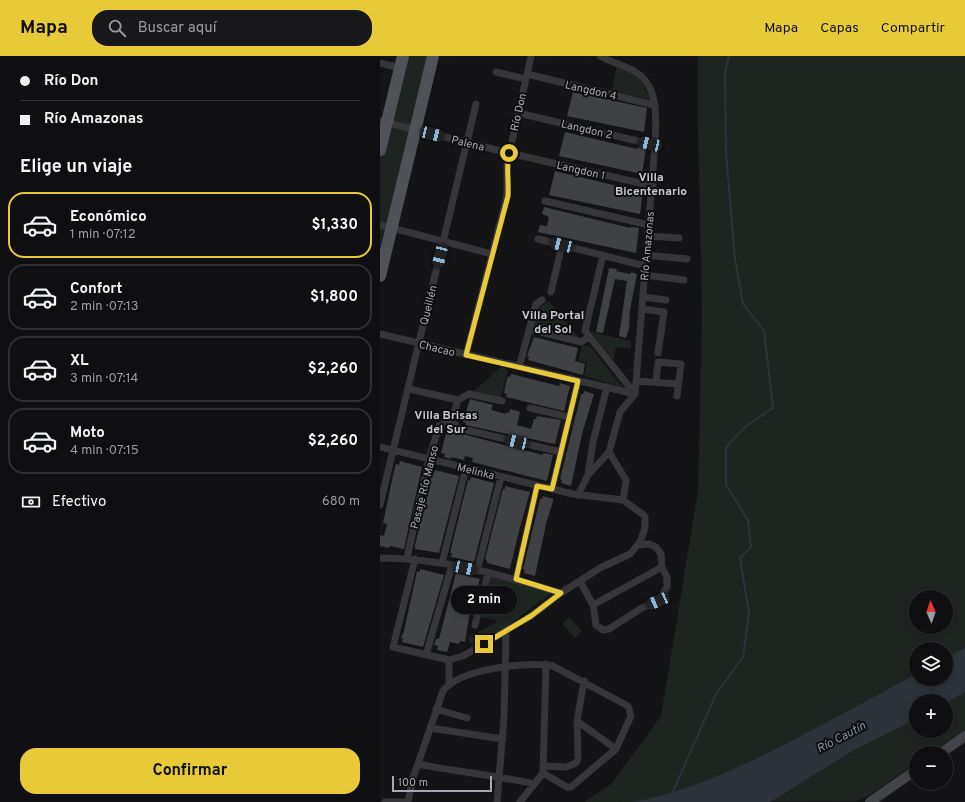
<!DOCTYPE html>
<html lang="es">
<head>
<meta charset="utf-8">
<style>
	body { margin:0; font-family:Overpass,sans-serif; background:#181719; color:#f1f3f6; height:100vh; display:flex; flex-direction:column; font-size:15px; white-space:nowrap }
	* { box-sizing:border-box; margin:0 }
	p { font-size:13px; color:#9b9c9f }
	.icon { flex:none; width:22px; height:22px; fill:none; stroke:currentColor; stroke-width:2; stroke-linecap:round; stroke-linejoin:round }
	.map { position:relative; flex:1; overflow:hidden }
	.panel { display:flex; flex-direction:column; background:#0f0e10; width:380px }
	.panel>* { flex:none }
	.hud { display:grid; align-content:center; height:88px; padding:0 20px; background:#0f0e10 }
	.needle { width:26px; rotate:357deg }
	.controls { position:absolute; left:529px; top:534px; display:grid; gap:8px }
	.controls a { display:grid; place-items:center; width:44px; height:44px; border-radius:50%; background:#0f0e10; box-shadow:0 2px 6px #0003,0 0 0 1px #2f2e30; font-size:20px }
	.scale { position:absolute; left:12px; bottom:10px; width:100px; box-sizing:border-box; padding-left:4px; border:2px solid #a6a8b5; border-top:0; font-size:11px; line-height:14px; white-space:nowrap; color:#a6a8b5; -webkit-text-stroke:3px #0f0f10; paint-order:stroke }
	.end { position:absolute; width:18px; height:18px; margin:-9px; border:5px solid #e8ca39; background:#111; box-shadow:0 0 0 2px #111 }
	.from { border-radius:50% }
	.bubble { position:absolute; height:28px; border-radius:14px; background:#0f0e10; box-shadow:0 2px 6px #0003,0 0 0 1px #2f2e30; font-size:13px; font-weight:700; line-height:28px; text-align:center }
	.car { position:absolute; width:12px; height:24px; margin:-12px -6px; border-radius:5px; box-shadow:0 0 3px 1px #0007; background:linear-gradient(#222 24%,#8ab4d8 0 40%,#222 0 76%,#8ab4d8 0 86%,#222 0) }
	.hud b { display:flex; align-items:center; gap:14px; height:38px; font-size:15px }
	.hud b+b { border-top:1px solid #2f2e30 }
	.hud i { width:10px; height:10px; background:#f1f3f6 }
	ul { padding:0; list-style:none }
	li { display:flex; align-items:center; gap:12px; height:66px; margin:0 8px 6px; padding:0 12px; border:2px solid #2f2e30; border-radius:16px }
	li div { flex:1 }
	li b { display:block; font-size:15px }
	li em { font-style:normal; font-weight:700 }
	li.current { border-color:#e8ca39 }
	li>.icon { width:36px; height:36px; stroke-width:1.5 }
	h2 { padding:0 20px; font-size:18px; line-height:48px }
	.pay { display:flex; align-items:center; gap:10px; height:44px; padding:0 20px; font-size:15px }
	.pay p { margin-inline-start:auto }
	.cta { display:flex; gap:8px; margin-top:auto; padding:8px 20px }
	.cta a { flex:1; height:46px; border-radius:16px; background:#e8ca39; color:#111; font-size:16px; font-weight:700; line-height:46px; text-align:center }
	header { display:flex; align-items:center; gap:24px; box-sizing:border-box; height:56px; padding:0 20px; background:#e8ca39; color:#111 }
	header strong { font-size:19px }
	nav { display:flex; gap:22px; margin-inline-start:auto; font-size:14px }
	.search { width:280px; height:36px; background:#181719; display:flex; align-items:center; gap:10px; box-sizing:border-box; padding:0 14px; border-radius:16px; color:#9b9c9f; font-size:15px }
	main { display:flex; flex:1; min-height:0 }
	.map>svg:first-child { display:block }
</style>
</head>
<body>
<header>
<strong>Mapa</strong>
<div class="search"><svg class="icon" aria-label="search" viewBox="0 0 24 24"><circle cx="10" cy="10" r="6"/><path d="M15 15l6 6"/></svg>Buscar aquí</div>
<nav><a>Mapa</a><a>Capas</a><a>Compartir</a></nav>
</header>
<main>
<section class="panel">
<div class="hud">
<b><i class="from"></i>Río Don</b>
<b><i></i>Río Amazonas</b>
</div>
<h2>Elige un viaje</h2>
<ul>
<li class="current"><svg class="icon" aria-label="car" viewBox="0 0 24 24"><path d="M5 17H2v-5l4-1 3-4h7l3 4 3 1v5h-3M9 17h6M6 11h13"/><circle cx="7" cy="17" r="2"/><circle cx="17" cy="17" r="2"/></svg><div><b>Económico</b><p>1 min · 07:12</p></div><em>$1,330</em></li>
<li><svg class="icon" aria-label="car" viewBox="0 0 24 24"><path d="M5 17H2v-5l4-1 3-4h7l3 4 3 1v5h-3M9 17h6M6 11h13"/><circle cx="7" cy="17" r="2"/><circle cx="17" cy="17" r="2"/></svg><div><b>Confort</b><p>2 min · 07:13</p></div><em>$1,800</em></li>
<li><svg class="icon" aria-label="car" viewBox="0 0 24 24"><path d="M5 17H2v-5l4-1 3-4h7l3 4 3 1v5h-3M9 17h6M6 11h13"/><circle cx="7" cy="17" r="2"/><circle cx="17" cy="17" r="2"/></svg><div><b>XL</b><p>3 min · 07:14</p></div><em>$2,260</em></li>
<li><svg class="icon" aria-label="car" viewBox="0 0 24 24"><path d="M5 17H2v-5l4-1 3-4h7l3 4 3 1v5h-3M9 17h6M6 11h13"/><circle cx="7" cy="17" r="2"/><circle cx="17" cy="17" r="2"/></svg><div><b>Moto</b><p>4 min · 07:15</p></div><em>$2,260</em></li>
</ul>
<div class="pay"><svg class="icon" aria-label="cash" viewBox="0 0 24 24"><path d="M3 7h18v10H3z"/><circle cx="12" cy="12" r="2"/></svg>Efectivo<p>680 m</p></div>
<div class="cta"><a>Confirmar</a></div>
</section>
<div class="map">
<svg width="585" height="746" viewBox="0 0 585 746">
	<rect width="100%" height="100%" fill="#141315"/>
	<path fill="#1e2520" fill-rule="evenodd" d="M24,0H52L0,214V100Z
		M318,0H585V674L551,697H536V707L490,739L476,745L204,746L231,728L281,660L318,435L322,256L318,73ZM536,541H566V571H536ZM536,593H566V623H536ZM536,645H566V675H536Z
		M237,9C255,14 264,28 271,44L232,35Z
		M169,245L199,282L153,272L157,252Z
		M211,276L251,285V293L236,291L233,304Z
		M202,289L211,291L242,331L204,320L207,307L198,305Z
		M121,311L128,313L121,342L93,336Z
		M109,520L170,535L171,537L130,568L126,575L92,589L88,582L118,565L100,561Z
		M189,561L202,575L195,582L182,568Z"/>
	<path fill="#2c323a" d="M585,592V636L566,647V645H536V663L474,694L390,746H253C308,736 355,713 404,689C448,666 492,642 536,618V623H566V602Z"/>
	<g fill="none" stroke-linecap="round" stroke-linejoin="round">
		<path stroke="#2c323a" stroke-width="2" d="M291,740L336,638L363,601L369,557L360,502L371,491L368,464L346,429V391L366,370L393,352L384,275L363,248L355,203L346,97L345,17L349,0"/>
	</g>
	<path fill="#404145" d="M193,36L267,52L264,76L187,60Z
		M185,76L257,93V91L266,93L262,118L179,100Z
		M175,115L254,134L255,132L263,134L260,158L169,139Z
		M164,151L250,172L251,171L259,172L256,197L158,176L160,169L167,170L169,161L162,158Z
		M229,212L237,213L236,215L251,218V216L257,218L250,254L249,269H250L246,282L239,280L247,225L235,223L223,277L216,276Z
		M154,281L198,292L195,305L205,308L203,319L148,304L149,301L147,300Z
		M131,318L179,330L180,327L190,330L184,355L126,341L127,338L124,337L126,327L128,320L130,321Z
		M204,335L214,338L202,378L191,430L181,427L182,424L180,423L201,338H203Z
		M90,343L113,349L111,354L126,358V356L129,357L130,353L140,356L137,369L151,373L154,363H156L157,360L181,364L175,388L86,369V367L83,366Z
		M67,374L163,399V397L173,399L167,425L92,406L93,402L85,400L84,404L71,401V403L64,401L65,398L61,397Z
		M20,405L42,411L24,493L10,490L9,492L0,490V479L4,480L7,468L3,467L14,415L16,408L19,409Z
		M55,414L79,420L59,497L35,493V489L50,428L51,416L54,417Z
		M91,421L114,427L94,506L71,501L72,497H70L88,424L90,425Z
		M125,430L150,436L139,475L130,513L107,507V504L105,503L123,433H125Z
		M163,440L173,443V445L166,468L155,520L144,517L145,514L143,513L160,443H162Z
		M40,513L64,519L43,591L22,586L23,582H21L24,575L37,515L40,516Z
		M76,517L100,523L89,561L85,586L80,585L79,588L70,586L67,596L57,594L58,590L54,589L56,583H59Z"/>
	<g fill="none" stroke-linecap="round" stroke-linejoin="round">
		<path stroke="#35353a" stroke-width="7" d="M0,7L20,12
			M116,16L146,23
			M147,18L274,49
			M138,57L275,89
			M0,65L129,97L273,130
			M165,145L269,169
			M0,169L112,198
			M268,180L299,182
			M158,183L265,210
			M223,199L205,275L255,338
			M266,199L307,203
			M265,219L304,224
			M171,236L182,189
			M263,241L286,244
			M262,253L284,256L278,297
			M149,273L201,286L209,281
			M0,278L255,338
			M86,299L127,140V108L151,0
			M139,311L156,248L162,244
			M256,325L298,328
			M276,326L278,306L301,308L297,340
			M29,333L78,344L89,338L122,345
			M150,352L189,361
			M72,364L78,372L181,396
			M0,391L193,438L243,444L265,460V472L260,486L250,498L220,512L181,537L151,560L83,600L69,604L13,591L35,503
			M229,396L246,424L243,444
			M208,419L213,386L227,331
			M172,433L198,325
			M198,439L208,419L229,396L240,356L255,338L275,89C276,63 280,30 254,15C243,9 231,6 220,0
			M0,449L96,48
			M0,502C62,502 123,519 181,537
			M27,502L49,403L59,370L72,364L78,344
			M62,507L86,412
			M97,515L121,421
			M136,523L157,430
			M200,525L213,549L216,569L223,574L229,573L260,553L278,545L287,531V521L282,511L281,498L276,491L269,488L258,489
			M213,549L282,511
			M95,569L108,517
			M46,599L72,509
			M69,604V628
			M56,653L87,662
			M197,665L236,693
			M50,672L123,683
			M38,708C77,716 116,719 154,728
			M163,710L186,711L196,707L198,703L197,665L204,625
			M5,746H27
			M28,746L32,725L63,635C79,613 147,605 173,610L248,650L251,660L236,693L191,731H187L163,717
			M117,746L124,662L126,575
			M140,746L163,717L166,608"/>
		<path stroke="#43434a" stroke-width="10" d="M561,697L585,680
			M490,746L536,714"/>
		<path stroke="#515159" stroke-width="12" d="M0,94L23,0
			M0,220L53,0"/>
	</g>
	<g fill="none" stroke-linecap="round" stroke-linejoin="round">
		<path stroke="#e8ca39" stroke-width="5" d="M104,588L151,560L181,537L136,523L157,430L172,433L198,325L86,299L128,140C129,125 126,112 129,97"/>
	</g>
	<g text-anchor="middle" stroke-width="4" stroke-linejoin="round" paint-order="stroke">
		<g font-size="11" fill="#a6a8b5" stroke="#0f0f10">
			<text transform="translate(211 34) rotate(13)" y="4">Langdon 4</text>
			<text transform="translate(138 56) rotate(-77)" y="4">Río Don</text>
			<text transform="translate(207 73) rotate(13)" y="4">Langdon 2</text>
			<text transform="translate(88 87) rotate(14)" y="4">Palena</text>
			<text transform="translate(201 114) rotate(13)" y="4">Langdon 1</text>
			<text transform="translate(267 190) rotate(-85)" y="4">Río Amazonas</text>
			<text transform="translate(48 249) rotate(-76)" y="4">Queillén</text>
			<text transform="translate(57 292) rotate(14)" y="4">Chacao</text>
			<text transform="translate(96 415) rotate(14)" y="4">Melinka</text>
			<text transform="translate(44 431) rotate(-76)" y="4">Pasaje Río Manso</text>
		</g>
		<g font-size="12" font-weight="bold" fill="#c7c8d1" stroke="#0f0f10">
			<text x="271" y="125">Villa<tspan x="271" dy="14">Bicentenario</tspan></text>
			<text x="173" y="263">Villa Portal<tspan x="173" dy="14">del Sol</tspan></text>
			<text x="66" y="363">Villa Brisas<tspan x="66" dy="14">del Sur</tspan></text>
		</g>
		<g font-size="12" font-style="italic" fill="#7e90ae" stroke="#0f0f10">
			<text transform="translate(461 681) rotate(-28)" y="4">Río Cautín</text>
		</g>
	</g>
</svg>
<div class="controls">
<a><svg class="needle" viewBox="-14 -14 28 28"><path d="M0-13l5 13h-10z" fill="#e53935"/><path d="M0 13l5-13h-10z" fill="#9b9c9f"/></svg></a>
<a><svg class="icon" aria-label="layers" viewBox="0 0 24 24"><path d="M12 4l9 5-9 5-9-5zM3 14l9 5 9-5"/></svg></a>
<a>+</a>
<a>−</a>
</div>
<div class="scale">100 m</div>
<i class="end from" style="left:129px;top:97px"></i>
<i class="end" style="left:104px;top:588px"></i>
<div class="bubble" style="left:71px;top:530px;width:66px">2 min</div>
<i class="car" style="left:52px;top:78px;rotate:104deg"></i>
<i class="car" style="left:270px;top:88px;rotate:283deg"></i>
<i class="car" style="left:182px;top:189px;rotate:284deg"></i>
<i class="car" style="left:60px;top:200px;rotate:194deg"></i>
<i class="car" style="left:137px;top:386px;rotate:283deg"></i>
<i class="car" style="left:85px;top:512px;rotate:102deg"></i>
<i class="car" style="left:278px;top:545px;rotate:246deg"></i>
</div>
</main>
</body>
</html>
